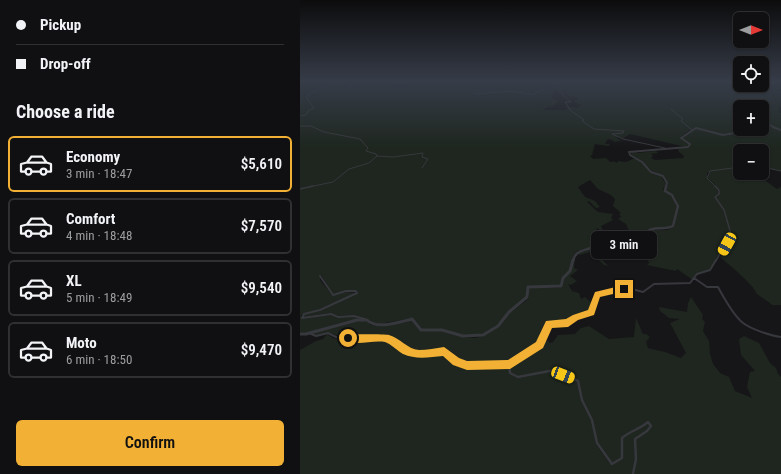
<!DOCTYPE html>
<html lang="en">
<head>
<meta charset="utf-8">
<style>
	body { margin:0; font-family:"Roboto Condensed",sans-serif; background:#1e1e20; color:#f1f3f6; height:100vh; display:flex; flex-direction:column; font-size:15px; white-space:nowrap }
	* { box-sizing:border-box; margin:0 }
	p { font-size:13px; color:#9c9d9f }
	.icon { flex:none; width:22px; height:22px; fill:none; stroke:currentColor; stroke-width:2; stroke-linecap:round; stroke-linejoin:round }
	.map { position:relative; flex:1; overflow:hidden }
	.side { display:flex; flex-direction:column; background:#101012; width:300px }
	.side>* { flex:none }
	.guide { display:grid; align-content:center; height:88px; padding:0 16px; background:#101012 }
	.needle { width:26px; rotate:90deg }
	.buttons { position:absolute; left:433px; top:12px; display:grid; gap:8px }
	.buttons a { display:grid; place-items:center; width:36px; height:36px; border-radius:6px; background:#101012; box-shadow:0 1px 3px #0004,0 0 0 1px #303032; font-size:20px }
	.end { position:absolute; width:18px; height:18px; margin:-9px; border:5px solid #f2b134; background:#111; box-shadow:0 0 0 2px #111 }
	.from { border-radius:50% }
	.bubble { position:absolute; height:28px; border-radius:6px; background:#101012; box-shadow:0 1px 3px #0004,0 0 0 1px #303032; font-size:13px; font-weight:600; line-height:28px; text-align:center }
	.car { position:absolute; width:12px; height:24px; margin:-12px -6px; border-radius:5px; box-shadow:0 0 3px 1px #0007; background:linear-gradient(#f5c518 24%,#345 0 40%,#f5c518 0 76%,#345 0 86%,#f5c518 0) }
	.guide b { display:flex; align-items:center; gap:14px; height:38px; font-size:15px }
	.guide b+b { border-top:1px solid #303032 }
	.guide i { width:10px; height:10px; background:#f1f3f6 }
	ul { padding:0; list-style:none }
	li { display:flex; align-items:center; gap:12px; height:56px; margin:0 8px 6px; padding:0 8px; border:2px solid #303032; border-radius:6px }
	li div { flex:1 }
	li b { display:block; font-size:15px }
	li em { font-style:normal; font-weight:600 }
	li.on { border-color:#f2b134 }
	li>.icon { width:36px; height:36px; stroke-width:1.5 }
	h2 { padding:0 16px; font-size:18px; line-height:48px }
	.button { display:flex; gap:8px; margin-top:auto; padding:8px 16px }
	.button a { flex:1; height:46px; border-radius:6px; background:#f2b134; color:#111; font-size:16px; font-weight:600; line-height:46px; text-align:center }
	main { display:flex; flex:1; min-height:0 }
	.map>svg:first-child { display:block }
</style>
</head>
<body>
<main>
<section class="side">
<div class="guide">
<b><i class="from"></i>Pickup</b>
<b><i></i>Drop-off</b>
</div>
<h2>Choose a ride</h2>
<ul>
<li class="on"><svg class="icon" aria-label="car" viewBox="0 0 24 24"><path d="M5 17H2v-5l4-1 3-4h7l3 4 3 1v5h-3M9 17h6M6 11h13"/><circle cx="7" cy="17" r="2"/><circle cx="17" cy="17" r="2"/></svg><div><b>Economy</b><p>3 min · 18:47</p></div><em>$5,610</em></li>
<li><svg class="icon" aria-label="car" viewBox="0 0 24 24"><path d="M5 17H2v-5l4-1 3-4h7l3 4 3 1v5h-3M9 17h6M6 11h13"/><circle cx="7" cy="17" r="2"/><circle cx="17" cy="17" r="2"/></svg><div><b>Comfort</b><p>4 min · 18:48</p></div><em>$7,570</em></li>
<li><svg class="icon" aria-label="car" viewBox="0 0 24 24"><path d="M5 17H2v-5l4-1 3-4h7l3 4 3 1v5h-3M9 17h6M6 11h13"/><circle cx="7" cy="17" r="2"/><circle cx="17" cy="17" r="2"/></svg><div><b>XL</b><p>5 min · 18:49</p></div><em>$9,540</em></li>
<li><svg class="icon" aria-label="car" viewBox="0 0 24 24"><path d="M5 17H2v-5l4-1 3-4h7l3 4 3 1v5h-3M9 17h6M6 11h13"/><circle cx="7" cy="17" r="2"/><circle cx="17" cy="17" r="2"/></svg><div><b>Moto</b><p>6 min · 18:50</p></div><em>$9,470</em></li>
</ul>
<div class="button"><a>Confirm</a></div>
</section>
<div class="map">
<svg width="481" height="474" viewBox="0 0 481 474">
	<rect width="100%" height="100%" fill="#161618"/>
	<path fill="#1e261f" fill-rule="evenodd" d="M0,82H97L92,87H102L107,85L105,82H114L120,84L135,82L131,83L147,84L152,82H440V85L461,86L464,85L462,82H481V89L478,90L481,91V107L478,108L481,110L478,112L481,113V171L462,167V151H440V167L433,168L443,176H459L477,189L481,187V305H472C467,300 462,298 456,293C455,286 427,263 420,257L432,234L424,211L415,197L419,194L420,190L408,178V175L411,171L407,173V178L418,190V194L414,197L423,210L431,234C427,243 416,265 408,270C402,274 397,272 393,280L377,269L376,271L347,265L349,263L347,256L349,249L340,242L327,240L332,250L326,252L319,239L302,237L294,242V245L305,248L300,251L294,248L295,252L308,266L304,265L290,252L280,255L276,254L291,249L293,246L292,241C305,229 325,243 341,237C345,236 348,232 351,230H367L374,226L379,206L375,197L366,191L368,183L364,180V176L352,171L343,162L330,154L334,152L338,153L356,151L358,153L351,154L353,156L351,158L355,160L383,158L384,156L379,152L378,149L388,147L391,144L382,138L388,132L396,129L422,135C428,136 434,134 441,135C434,132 429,136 422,135C404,132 396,121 380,138L390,144L386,147L330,134L322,139L321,137H316L320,140H323L315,142L310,139L307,140L305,144H310L308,146L295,144L292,155L290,156L293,159L306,158L310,162H313V161L317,163L318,161L326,162L335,158L342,162L351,172L362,176L363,180L366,183L363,189C366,193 368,193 371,195C382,202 376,216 372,225C365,232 357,226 350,229C342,232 344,236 332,237L326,224L318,219L321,217L319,214L321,213L313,206L315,199L311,195L298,189L290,180L278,187L285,197L295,201L300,207L296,208L289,201L287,202L298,212L313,214L311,218L313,220L301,226L304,233L297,228L294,237L290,240V248L277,251L274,254L269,271L262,277L260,285L258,286H228L226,289V297L209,311L197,325L183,334L163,335L142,329H122L112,318L80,324L72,323L68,319L55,315L38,316L31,313L3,317L4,314L20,311L58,293L57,290L46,291L33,294L21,275L20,280L32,295L47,292L57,293L20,309L1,315V318L31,315L37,318L54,316L62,319L48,321L6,333H0V189H2H0ZM259,89H263L269,96L278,98L274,102L282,105L277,108L266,106L268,109L264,110H243L244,109L249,106L252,107L259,100H254L252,97L253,93ZM440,107H462V129H443V132L448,135L443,136L446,134L442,132V129L437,125L440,122Z
		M275,255L274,268L278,270L270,276L277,281L271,285L268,284L272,291L279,293L281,299L285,297L292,303L290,312L275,317L267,322L249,323L239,345L224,353L209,363L168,365L157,361L145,351L114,352L103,348L88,338L63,339L39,336L28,332L17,335L10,334L57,321H66L71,325L80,326L111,320L120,331H142L162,337L175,338L183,336L192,331L210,313L227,300L229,297L228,289L231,287L258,288L262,286L264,278L271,272Z
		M391,297L403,315L402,319L405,322L403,331L409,341L410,354L413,364L420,373L429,377L435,391L452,398L447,387L450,372L455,371L441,355L439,339L444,336L459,343L470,363L476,368L478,374L481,377V474H0V350L16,341L23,339L27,334L33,338L47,342L49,339H87L102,350L119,355L144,352L156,363L167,367L209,365L210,373L219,378L255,371L263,376L276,381L278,384L281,400L292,421L296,444L310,464L297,443L292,420L282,400L278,381L255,370L218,377L210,373L209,364L239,346L245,336L247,337L245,341H249V343L253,342L258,335L275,334L281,328L289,326L309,339L334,337L336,318L343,334H346L350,337L346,342L348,348L365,352L381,358L386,353L370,323L380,319L369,318L360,311L359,307L387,312L388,303Z"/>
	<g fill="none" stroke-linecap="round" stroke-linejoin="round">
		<path stroke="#37383d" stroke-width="1" d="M257,82H262
			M270,82L261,83L259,88L262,89L258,91L263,92L262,94L271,102H265L270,110L284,120L282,121L294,129L324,131L323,133L312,134L323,139L365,148
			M36,84L40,82
			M174,94L213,91L233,95L240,90L256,87V84L259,86
			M371,109L383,119L381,121L392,130
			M0,116L6,115L8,111L14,108L6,97C18,85 41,82 57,83L48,87H53
			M0,126H11L24,132L60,139L68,148L66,151L76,154L77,156L69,163L49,169L33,182L9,187
			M77,156L93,157L123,153L122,157L128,159L122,168
			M462,167L481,171
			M416,187L407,178L410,171L440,167"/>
		<path stroke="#37383d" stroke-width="1.5" d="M415,186L419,190V194L415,197L424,210L431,234L416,261
			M0,189L13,186"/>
		<path stroke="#37383d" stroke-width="2" d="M20,276L33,295L46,291H56L57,293L20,310L4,314L2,318L31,314L38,317L54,316L65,319
			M394,278L407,287H418C424,298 433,315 443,323C451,329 471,336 481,337
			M9,333L16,336L28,333L36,337L58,339L86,338L102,349L119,354L144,352L148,355
			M224,355L240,345L249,324L268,323L291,312L297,294L328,288L343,292L354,284L390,283L397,274L410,270L416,260"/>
		<path stroke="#37383d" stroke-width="2.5" d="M146,354L156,362L167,366L209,364L225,354
			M209,364L210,373L218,377L255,370L278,381L282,400L292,420L297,443L312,464L322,458V438C330,431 340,429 348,422L351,426L347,431L335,439L336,459L333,474"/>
		<path stroke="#37383d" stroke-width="1.5" d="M462,120L475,128
			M440,122L438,125L440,127"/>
		<path stroke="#37383d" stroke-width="2" d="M473,127L481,130
			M366,187L367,183L363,176L351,172L342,162L330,155L329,152L388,147L390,144L381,138L396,128L423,135L435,133L447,135L442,132L443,129"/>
		<path stroke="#37383d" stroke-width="2.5" d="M273,261C275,251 282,251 291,248V241C305,231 317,239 333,238C343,238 345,231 352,229C360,227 365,230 373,226L378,206L372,195L365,191L366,186"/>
		<path stroke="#37383d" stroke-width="3" d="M0,334H6L57,320H67C77,330 99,322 112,319L121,330H142L163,336L183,335L198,326L209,312L227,297L228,287L261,286L263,278L270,271L273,260"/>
	</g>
	<linearGradient id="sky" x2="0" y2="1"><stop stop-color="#0c0c0d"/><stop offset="0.55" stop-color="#363c48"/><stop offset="1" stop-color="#363c48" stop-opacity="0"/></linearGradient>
	<rect width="481" height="148" fill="url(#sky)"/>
	<path fill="#f2b134" d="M324,285L326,286V291L300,297L294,315L278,320L268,327L252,328L243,348L210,369L167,370L153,365L143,356C130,357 116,360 103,354C98,351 91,344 85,342C72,340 58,346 45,341L44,338L45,335C47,334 86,334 89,335C100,338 107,349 119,350C127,350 136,348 144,347L159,358L167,361L208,360L236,342L246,321L266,319L273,315L288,310L295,292Z"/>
</svg>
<div class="buttons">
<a><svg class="needle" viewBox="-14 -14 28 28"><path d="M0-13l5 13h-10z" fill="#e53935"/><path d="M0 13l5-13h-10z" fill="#9c9d9f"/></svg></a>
<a><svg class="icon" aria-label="locate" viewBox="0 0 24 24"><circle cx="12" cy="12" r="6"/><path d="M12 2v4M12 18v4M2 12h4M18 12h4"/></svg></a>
<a>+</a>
<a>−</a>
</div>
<i class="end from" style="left:48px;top:338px"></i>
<i class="end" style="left:324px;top:289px"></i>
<div class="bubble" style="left:291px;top:231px;width:66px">3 min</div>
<i class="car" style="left:427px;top:244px;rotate:209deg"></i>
<i class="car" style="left:263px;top:375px;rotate:111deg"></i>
</div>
</main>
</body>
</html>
